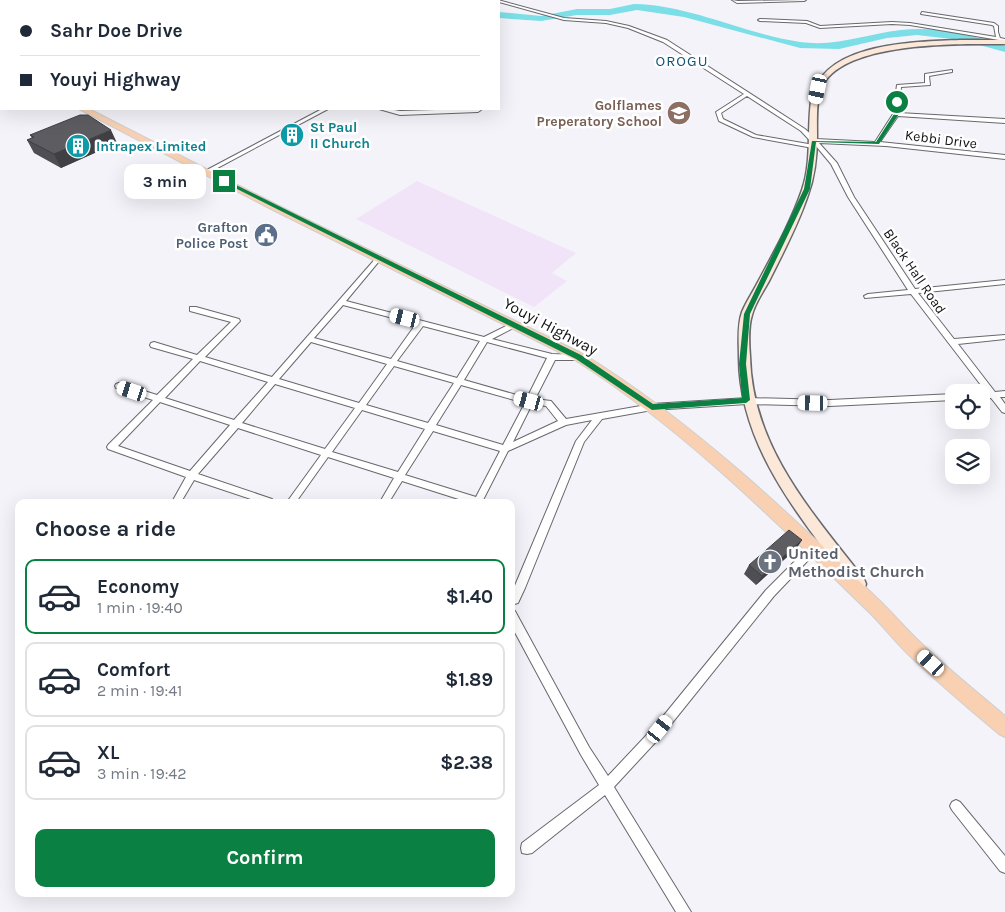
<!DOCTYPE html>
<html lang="en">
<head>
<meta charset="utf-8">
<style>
	body { margin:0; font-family:Karla,sans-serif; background:#f6f6f7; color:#1f2937; height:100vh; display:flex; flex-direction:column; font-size:19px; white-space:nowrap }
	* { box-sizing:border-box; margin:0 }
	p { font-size:16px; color:#747a83 }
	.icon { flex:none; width:28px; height:28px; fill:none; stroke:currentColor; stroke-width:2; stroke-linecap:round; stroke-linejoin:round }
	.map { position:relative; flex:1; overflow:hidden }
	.drawer { position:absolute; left:15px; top:499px; width:500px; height:398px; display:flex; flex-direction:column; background:#fff; border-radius:10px; box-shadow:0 5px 20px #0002 }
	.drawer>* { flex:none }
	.top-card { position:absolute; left:0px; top:0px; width:500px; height:110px; box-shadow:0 5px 20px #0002; display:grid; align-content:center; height:110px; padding:0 20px; background:#fff }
	.tools { position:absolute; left:945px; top:384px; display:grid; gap:10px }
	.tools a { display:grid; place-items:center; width:45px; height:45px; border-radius:10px; background:#fff; box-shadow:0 5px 20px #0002; font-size:25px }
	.end { position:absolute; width:22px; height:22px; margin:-11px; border:6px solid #0b8043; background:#fff; box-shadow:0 0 0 2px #fff }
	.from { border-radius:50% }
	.bubble { position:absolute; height:35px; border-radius:10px; background:#fff; box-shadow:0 5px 20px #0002; font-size:16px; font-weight:700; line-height:35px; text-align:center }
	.car { position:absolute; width:15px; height:30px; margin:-15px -8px; border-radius:6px; box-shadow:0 0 4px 1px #0007; background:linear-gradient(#fff 24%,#345 0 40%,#fff 0 76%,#345 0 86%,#fff 0) }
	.top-card b { display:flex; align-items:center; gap:18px; height:48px; font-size:19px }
	.top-card b+b { border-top:1px solid #e0e1e3 }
	.top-card i { width:12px; height:12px; background:#1f2937 }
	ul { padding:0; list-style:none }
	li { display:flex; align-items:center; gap:15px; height:75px; margin:0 10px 8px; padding:0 10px; border:2px solid #e0e1e3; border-radius:10px }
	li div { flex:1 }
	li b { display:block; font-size:19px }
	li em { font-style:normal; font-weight:700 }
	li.on { border-color:#0b8043 }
	li>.icon { width:45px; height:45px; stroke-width:1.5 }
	h2 { padding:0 20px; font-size:22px; line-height:60px }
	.cta { display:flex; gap:10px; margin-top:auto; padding:10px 20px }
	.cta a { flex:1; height:58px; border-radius:10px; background:#0b8043; color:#fff; font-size:20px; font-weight:700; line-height:58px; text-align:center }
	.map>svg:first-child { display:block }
</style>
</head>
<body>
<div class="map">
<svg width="1005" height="912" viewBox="0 0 1005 912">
	<rect width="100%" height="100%" fill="#f3f3f9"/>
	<path fill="#f2e4f8" d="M417,181L576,253L552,273L567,281L534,307L356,219Z"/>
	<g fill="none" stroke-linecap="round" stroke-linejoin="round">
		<path fill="#7cdee6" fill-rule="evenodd" d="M364,0H388L389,1H365Z
			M634,4C691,5 744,34 800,42C838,47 865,34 901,30C936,26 972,35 1005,46V52L961,40L917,35L887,38L839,49L800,48L684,17L637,10L610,15H577L541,21L499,18V12L541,16L577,9H610Z"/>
		<g stroke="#68686d" stroke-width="2">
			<path id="street" d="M0,0H6L0,2Z
				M498,0L564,18L606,21L629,26L667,40L805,129L816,139L875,142L893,114L897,85L925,83V74L952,70V72L929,76L930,85L901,87L899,113L1005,119V123L898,116L880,142L1005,155V159L886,146L819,143L837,163L854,197L915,289L1005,280V284L918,293L954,339L1005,335V339L958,344L995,392L1005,391V397H1000L1005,404V413L1002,412L991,398L981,399V393H987L911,294L865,298L864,296L868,294L908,290L848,197L831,164L816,146L813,148L753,137L719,121L716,112L744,94L663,42L628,28L606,23L564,20L499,2L497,1ZM747,96L801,131L814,145L756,135L723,119L721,113Z
				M732,0L738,1L806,0L804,1L737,3Z
				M0,10H1V12H0Z
				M922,12L994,23L998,26V32L1000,38L1005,39V41L910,25L892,24L820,28L806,23L760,21L758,20L760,19L807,21L820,26L892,22L910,23L996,37L994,26L992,25L921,14Z
				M0,60H1V62H0Z
				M322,109H328L208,173L203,172Z
				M379,109H388L400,111L471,109L481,110L478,112L400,115Z
				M378,257L381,259L380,260L346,301L484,337L514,322H517V326L492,339L552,354L582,355L583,357L582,359L579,360H555L535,399L551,401L566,419L652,404L747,398L830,400L954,394V400L830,406L747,404L652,410L602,419L584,442L525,588L518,603L511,605V595L576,441L592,420L566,425L508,451L482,502H468L402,481L389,502H380L394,478L328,457L296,502H287L321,455L238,428L198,474L272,499L273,502H260L194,480L181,502H172L186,477L108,449L107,447L108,445L153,400L116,388L115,386L116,384L119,383L157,395L193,359L151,347L150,345L151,343L154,342L197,355L231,322L190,311V307H196L239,319L240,321L205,357L272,377L376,258ZM343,305L416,324L391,359L314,338ZM423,326L480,341L457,378L397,361ZM311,342L387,364L359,403L279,379ZM487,342L547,358L527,398L464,380ZM200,361L268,382L234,420L165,398ZM394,366L454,383L428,423L366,405ZM275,384L355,408L325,449L242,423ZM461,385L525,403L503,445L436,425ZM160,402L230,425L190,471L118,446ZM532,404L546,406L558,421L513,442ZM362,410L425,429L398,472L332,452ZM433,431L500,451L476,497L405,475Z
				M813,545L816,546L818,549L816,552L774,596L664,733L614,787L691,912H676L605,795L532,853L527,854L522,853L521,848L522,843L599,785L581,755L511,625V609L515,611L589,747L608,776L656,725L766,590L810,546Z
				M956,800L960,802L1005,856V873L1000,871L952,810L950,806L952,802Z"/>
		</g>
		<g stroke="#68686d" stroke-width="3">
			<path id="secondary" d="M960,40H1005V44C961,44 837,40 820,91C816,105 817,121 817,136C817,156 815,176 808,195C798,225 783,253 769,281C763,292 755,303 752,315C748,327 749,343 750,356C752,447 811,511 864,579L866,584L864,589L859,590L854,589C802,519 739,448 739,357C739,343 737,326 742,312C746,302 753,292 758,282C774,252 791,222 802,190C812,161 807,131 811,101C821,42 914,42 960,40Z"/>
		</g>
		<g stroke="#cfcfd0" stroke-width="2">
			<path id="primary" d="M0,66H1V70H0Z
				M79,109H89L279,206L583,354C691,420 792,516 882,603C896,617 908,631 922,644C948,669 977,692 1005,716V737L999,734C969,709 939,683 911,657C896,643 884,627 870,613C777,523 684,429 575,360L273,210Z"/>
		</g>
		<use href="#street" fill="#fff" fill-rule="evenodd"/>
		<use href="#secondary" fill="#fce8d9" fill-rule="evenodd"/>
		<use href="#primary" fill="#f9d1b2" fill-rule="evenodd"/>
	</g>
	<path fill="#4f4f53" d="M30,135L117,143L61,168L34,153L27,140L32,138Z
		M802,540L796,549L756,585L744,574L749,565Z"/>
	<path fill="#404044" d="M111,130L117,143L61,168L54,154Z
		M802,540L796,549L756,585L762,576Z"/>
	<path fill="#5c5c61" stroke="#404044" d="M80,115H88L111,130L54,154L27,140L34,137L30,135Z
		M789,530L802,540L762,576L749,565Z"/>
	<path fill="#0b8043" d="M897,101L899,102V114L879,144L816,142L810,189L750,314L746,364L750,400L746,403L652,410L576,359L221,181L226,180L581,355L653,404L742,398L739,364L744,314L804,189L812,141L876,142L894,114L895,102Z"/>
	<defs>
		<g id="school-disc" transform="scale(1.25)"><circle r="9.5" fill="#8d6e63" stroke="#fff"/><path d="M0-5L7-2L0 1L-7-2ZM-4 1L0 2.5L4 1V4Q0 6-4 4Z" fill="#fff"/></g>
		<g id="building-disc" transform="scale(1.25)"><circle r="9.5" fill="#0f9aa8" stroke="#fff"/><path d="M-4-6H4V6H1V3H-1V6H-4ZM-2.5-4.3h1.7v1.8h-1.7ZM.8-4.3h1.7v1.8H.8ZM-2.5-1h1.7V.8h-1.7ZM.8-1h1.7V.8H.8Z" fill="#fff"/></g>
		<g id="civic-disc" transform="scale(1.25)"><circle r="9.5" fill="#5c6f8a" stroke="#fff"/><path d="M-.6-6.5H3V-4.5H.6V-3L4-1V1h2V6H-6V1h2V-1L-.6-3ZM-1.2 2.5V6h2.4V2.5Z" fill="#fff"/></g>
		<g id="church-disc" transform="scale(1.25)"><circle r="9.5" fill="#6b7280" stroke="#fff"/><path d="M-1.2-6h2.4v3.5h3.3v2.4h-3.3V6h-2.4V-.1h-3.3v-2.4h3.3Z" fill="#fff"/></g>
	</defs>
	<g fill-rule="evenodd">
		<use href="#school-disc" x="679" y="113"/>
		<use href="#building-disc" x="292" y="135"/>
		<use href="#building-disc" x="78" y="146"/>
		<use href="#civic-disc" x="266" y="235"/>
		<use href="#church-disc" x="770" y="562"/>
	</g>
	<g text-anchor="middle" stroke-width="5" stroke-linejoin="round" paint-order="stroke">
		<g font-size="14" font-weight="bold" fill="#785e54" stroke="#fff" text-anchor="end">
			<text x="662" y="110">Golflames<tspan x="662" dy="16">Preperatory School</tspan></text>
		</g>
		<g font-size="14" font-weight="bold" fill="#0d838f" stroke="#fff" text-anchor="start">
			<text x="310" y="132">St Paul<tspan x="310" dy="16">II Church</tspan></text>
			<text x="96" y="151">Intrapex Limited</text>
		</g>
		<g font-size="14" fill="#101012" stroke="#fff">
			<text transform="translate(941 139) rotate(7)" y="5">Kebbi Drive</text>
			<text transform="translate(915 271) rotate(56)" y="5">Black Hall Road</text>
		</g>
		<g font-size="14" font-weight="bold" fill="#4e5e75" stroke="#fff" text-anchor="end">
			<text x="248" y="232">Grafton<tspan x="248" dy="16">Police Post</tspan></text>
		</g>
		<g font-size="15" letter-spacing="1" fill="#115472" stroke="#fff">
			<text x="682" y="66">OROGU</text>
		</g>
		<g font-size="16" fill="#101012" stroke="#fff">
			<text transform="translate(551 326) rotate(28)" y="6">Youyi Highway</text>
		</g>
		<g font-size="16" font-weight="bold" fill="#5b616d" stroke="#fff" text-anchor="start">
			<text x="788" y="559">United<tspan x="788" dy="18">Methodist Church</tspan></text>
		</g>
	</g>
</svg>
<div class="tools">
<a><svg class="icon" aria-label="locate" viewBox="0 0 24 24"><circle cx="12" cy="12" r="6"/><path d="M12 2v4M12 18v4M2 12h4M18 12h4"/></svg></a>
<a><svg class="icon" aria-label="layers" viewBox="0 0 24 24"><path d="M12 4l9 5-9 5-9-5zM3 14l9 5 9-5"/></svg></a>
</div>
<i class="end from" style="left:897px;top:102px"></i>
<i class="end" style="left:224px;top:181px"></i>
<div class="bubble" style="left:124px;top:164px;width:82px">3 min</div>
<i class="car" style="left:818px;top:89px;rotate:192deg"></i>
<i class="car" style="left:405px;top:318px;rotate:284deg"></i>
<i class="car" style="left:132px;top:391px;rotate:288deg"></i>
<i class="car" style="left:529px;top:401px;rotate:285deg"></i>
<i class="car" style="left:813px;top:403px;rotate:271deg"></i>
<i class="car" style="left:931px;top:663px;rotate:312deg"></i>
<i class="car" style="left:660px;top:729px;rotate:39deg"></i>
<div class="top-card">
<b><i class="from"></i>Sahr Doe Drive</b>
<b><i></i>Youyi Highway</b>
</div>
<section class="drawer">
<h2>Choose a ride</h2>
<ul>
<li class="on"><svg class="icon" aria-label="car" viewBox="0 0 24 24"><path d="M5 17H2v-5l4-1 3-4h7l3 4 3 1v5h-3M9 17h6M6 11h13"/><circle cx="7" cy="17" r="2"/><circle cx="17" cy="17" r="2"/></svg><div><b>Economy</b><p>1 min · 19:40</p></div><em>$1.40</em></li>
<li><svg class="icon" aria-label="car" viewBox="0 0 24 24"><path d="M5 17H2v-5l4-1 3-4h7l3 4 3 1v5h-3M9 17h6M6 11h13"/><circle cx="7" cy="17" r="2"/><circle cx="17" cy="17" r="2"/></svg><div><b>Comfort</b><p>2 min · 19:41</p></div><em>$1.89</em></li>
<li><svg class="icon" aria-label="car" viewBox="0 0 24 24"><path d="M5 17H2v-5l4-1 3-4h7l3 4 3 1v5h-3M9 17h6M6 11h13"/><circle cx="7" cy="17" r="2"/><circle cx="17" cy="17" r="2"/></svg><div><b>XL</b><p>3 min · 19:42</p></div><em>$2.38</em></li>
</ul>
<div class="cta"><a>Confirm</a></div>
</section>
</div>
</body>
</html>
